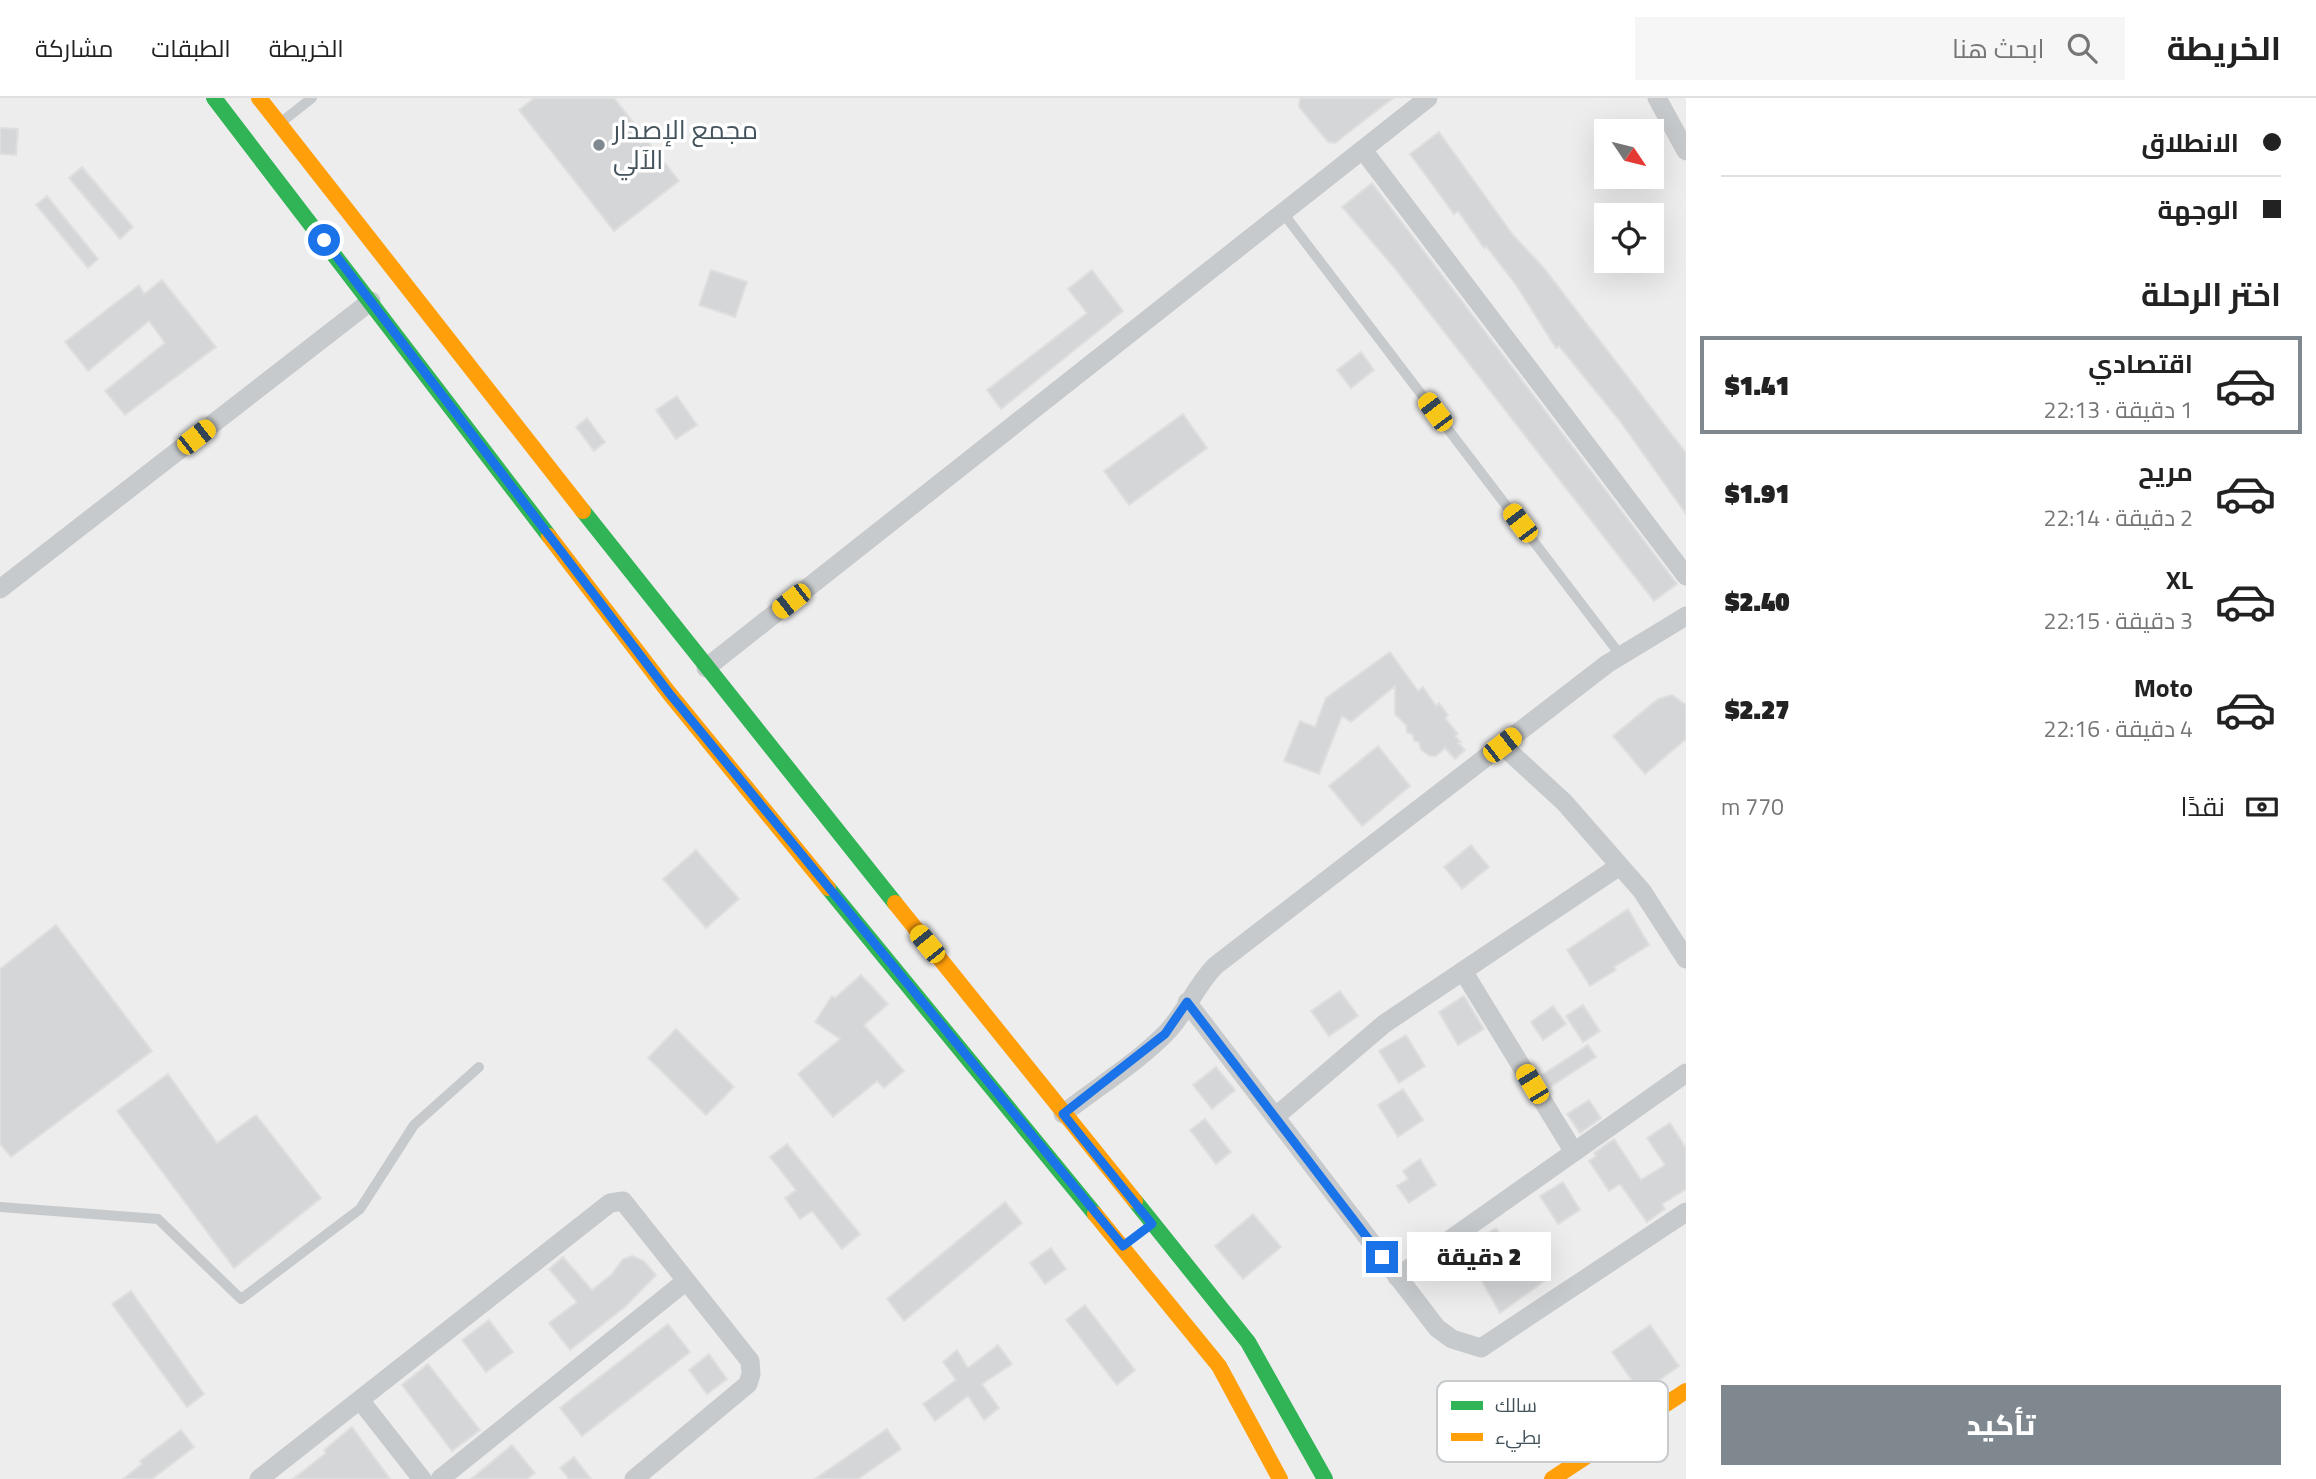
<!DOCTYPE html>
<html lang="ar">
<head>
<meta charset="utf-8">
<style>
	body { margin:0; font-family:"Titillium Web",Cairo,sans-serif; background:#f6f6f6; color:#222; direction:rtl; height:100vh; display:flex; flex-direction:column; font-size:26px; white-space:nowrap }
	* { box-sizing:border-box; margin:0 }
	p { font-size:23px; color:#767676 }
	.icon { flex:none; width:38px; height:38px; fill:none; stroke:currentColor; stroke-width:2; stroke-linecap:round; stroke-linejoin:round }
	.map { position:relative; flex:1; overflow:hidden; direction:ltr }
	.sheet { display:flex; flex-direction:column; background:#fff; width:630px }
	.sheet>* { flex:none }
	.guide { display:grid; align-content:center; height:154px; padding:0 35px; background:#fff }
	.needle { width:46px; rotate:125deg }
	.buttons { position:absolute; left:1594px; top:21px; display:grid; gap:14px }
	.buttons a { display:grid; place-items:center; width:70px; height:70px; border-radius:0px; background:#fff; box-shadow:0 7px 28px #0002; font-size:35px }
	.end { position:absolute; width:32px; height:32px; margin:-16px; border:9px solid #1a73e8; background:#fff; box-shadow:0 0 0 4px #fff }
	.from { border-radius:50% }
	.bubble { position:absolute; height:49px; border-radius:0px; background:#fff; box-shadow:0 7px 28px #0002; font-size:23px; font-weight:800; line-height:49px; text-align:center; direction:rtl }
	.car { position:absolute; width:21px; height:42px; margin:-21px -10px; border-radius:9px; box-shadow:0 0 5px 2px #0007; background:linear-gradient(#f5c518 24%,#345 0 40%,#f5c518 0 76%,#345 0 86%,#f5c518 0) }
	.guide b { display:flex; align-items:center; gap:24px; height:66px; font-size:26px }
	.guide b+b { border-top:2px solid #e0e0e0 }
	.guide i { width:18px; height:18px; background:#222 }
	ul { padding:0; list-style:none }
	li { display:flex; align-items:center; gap:21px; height:98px; margin:0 14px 10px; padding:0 21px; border:4px solid transparent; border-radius:0px }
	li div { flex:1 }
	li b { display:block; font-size:26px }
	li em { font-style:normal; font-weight:800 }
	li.selected { border-color:#7f888e }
	li>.icon { width:63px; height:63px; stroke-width:1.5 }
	h2 { padding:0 35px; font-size:32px; line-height:84px }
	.pay { display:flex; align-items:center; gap:18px; height:77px; padding:0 35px; font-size:26px }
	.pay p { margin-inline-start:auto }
	.primary-button { display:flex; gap:14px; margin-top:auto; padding:14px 35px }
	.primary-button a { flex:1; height:80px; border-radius:0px; background:#7f888e; color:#fff; font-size:28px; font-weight:800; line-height:80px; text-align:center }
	header { display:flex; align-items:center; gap:42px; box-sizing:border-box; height:98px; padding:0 35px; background:#fff; border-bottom:2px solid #e0e0e0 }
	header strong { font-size:33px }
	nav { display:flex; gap:38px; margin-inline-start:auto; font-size:24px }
	.search { width:490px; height:63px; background:#f6f6f6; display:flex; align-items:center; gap:18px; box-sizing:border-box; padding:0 24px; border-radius:0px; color:#767676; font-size:26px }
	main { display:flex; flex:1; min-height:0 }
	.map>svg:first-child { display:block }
</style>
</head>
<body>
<header>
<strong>الخريطة</strong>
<div class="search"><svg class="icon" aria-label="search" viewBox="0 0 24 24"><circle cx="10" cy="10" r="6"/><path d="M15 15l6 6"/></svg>ابحث هنا</div>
<nav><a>الخريطة</a><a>الطبقات</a><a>مشاركة</a></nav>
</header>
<main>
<section class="sheet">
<div class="guide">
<b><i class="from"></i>الانطلاق</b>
<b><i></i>الوجهة</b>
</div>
<h2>اختر الرحلة</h2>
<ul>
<li class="selected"><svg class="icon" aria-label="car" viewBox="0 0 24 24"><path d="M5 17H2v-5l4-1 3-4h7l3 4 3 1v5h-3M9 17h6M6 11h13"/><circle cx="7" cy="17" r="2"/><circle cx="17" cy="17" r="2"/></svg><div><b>اقتصادي</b><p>1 دقيقة · 22:13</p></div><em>$1.41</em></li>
<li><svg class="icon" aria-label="car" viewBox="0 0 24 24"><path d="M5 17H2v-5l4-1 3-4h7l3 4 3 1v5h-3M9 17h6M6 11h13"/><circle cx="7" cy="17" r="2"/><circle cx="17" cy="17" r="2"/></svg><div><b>مريح</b><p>2 دقيقة · 22:14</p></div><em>$1.91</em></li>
<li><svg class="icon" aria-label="car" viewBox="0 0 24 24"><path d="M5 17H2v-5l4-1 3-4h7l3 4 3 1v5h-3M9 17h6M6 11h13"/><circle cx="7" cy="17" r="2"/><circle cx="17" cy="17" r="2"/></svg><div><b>XL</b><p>3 دقيقة · 22:15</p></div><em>$2.40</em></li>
<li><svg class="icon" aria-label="car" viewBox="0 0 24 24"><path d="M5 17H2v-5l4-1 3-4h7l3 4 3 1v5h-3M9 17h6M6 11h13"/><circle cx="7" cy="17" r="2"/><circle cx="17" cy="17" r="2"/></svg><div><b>Moto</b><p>4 دقيقة · 22:16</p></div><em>$2.27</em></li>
</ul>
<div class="pay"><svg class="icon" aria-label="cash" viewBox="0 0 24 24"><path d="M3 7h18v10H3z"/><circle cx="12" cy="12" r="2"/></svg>نقدًا<p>770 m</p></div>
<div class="primary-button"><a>تأكيد</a></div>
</section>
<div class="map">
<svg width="1686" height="1381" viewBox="0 0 1686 1381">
	<rect width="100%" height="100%" fill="#eeeded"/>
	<path fill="#d5d6d7" stroke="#dfdfe0" stroke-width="2" d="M534,0H614L679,83L614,133L519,12Z
		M1300,0H1393L1335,45L1328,44L1299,9Z
		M0,30L18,31L16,57L0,56Z
		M1439,34L1513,137L1543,169L1686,355V416L1620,323L1559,248L1556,250L1516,187L1486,148L1484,150L1458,113L1454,116L1410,56Z
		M82,69L133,129L120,141L69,80Z
		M1372,85L1677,486L1654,503L1392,167L1342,109Z
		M47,98L98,161L88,170L36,107Z
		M711,172L747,184L735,219L699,207Z
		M1092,172L1123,213L1001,311L987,292L1087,215L1068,191Z
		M162,182L216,249L125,317L105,293L165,245L149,223L88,273L65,244L139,187L144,196Z
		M1361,254L1374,272L1351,290L1337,272Z
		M677,298L697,327L676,341L656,312Z
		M1183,316L1207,350L1129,407L1104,373Z
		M587,320L605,344L594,353L576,329Z
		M1390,554L1418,593L1423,589L1436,608L1439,605L1448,617L1445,620L1458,636L1455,638L1461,644L1458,645L1465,652L1455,661L1445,650L1436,658H1430L1421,652L1419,644L1414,643L1413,637L1407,634L1406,627L1395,616V588L1351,624L1342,618L1319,676L1284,663L1300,623L1315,629L1326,600Z
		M1672,597L1686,607V641L1645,676L1613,638L1658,601Z
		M1378,648L1410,688L1362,728L1329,688Z
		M1471,747L1489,769L1462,791L1444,769Z
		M696,752L739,801L706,830L663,781Z
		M1628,811L1649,847L1614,869L1616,872L1590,888L1567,852Z
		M56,827L152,953L11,1059L0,1046V871Z
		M861,877L888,906L864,927L904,973L884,990L877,983L833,1019L798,976L840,941L815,924L832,898L835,900Z
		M1340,893L1358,918L1329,938L1311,913Z
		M1464,898L1484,931L1458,947L1439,914Z
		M1583,907L1600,933L1583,944L1566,918Z
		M1553,908L1566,926L1543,942L1531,924Z
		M676,931L734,989L706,1017L648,960Z
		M1406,937L1425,968L1399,985L1379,953Z
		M1588,947L1596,959L1550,989L1542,977Z
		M1216,969L1235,992L1212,1011L1193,987Z
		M168,976L217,1045L256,1017L321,1100L234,1170L117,1013Z
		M1403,991L1423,1022L1398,1039L1378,1007Z
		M1589,1002L1601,1020L1580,1035L1567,1016Z
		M1205,1021L1231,1054L1216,1066L1190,1032Z
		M1670,1025L1686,1050V1091L1662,1106L1665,1111L1647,1124L1620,1086L1609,1093L1589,1063L1596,1058L1594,1055L1614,1041L1641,1082L1665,1067L1647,1040Z
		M787,1046L860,1136L842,1151L812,1113L800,1121L785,1100L796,1092L770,1059Z
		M1420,1061L1436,1087L1409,1105L1397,1088L1408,1081L1403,1073Z
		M1563,1084L1580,1112L1558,1126L1540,1098Z
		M1005,1104L1022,1125L904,1223L887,1201Z
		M1253,1116L1281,1149L1243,1181L1215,1148Z
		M1496,1130L1517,1161L1529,1154L1546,1182L1500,1215L1479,1178L1475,1181L1458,1153Z
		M1051,1150L1066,1171L1045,1186L1030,1165Z
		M632,1158L644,1163L656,1177L626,1208L570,1252L549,1225L577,1204L549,1171L563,1159L592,1192L612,1176L623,1161Z
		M131,1193L204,1296L187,1309L112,1206Z
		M1085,1207L1135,1272L1117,1287L1066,1222Z
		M489,1222L513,1254L486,1274L462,1242Z
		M668,1226L690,1254L582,1338L560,1310Z
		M1650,1227L1679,1268L1641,1295L1612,1254Z
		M998,1247L1012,1266L982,1286L999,1310L984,1322L968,1298L935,1323L923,1306L956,1282L943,1264L957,1252L968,1270Z
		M709,1256L727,1281L707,1296L689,1272Z
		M428,1266L480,1332L452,1353L402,1287Z
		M352,1329L390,1381H293L326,1355L324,1352Z
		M887,1331L901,1351L858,1381H815Z
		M181,1332L194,1349L152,1381H123L142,1366L140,1363Z
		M512,1347L535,1375L527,1381H471Z
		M574,1359L591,1381H569L560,1370Z"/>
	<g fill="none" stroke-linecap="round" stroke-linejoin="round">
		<path stroke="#c7cacc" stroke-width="10" d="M280,25L312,0
			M1283,115L1621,558
			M0,1109L158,1121L241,1201L360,1111L414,1027L479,969"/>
		<path stroke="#c7cacc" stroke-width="19" d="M1657,0L1686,53
			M1363,52L1686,478
			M0,491L371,203
			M706,570L1428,0
			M1502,647L1564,704L1642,793L1686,861
			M1463,873L1574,1054
			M1187,904L1437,1230L1452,1241L1481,1250L1686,1114
			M1063,1016C1097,989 1137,965 1167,934C1186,914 1195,889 1215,868L1607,566L1686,518
			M1275,1019L1384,926L1618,769
			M1397,1179L1686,975
			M360,1302L422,1381
			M259,1381L610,1105L623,1103L750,1263L751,1276L748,1286L634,1381
			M440,1381L686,1183"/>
		<path stroke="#30b455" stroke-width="16" d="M214,0L549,438
			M583,413L895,805
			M828,790L1095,1116
			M1135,1103L1248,1244L1325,1381"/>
		<path stroke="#ff9f0a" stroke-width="16" d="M259,0L583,413
			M549,438L669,595L828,790
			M895,805L1135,1103
			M1095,1116L1219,1268L1280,1381
			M1552,1381L1686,1293"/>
	</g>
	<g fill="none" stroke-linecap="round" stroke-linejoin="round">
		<path stroke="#1a73e8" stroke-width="9" d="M324,142L669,595L1123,1148L1152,1126L1063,1016L1165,936L1187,904L1382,1159"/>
	</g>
	<circle fill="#7f888e" stroke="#fff" stroke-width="2.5" cx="599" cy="47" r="7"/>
	<g text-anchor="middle" stroke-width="7" stroke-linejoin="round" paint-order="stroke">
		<g font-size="26" fill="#43525b" stroke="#fff" text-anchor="start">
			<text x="613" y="41">مجمع الإصدار<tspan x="613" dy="30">الآلي</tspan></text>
		</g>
	</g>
	<rect x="1437" y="1283" width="231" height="81" rx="10" fill="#fff" stroke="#c7cbce" stroke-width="2"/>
	<rect x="1451" y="1303" width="32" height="9" fill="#30b455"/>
	<rect x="1451" y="1335" width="32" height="8" fill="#ff9f0a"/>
	<g font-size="19" fill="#43525b">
		<text x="1495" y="1314">سالك</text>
		<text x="1495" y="1346">بطيء</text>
	</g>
</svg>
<div class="buttons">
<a><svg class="needle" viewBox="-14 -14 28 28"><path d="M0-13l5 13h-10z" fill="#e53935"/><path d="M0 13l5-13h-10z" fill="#767676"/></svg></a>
<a><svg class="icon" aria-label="locate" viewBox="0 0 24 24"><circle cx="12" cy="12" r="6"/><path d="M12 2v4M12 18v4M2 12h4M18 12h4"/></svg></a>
</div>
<i class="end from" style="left:324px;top:142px"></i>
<i class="end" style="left:1382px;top:1159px"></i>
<div class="bubble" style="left:1407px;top:1134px;width:144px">2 دقيقة</div>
<i class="car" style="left:1435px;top:314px;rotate:323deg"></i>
<i class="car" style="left:196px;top:339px;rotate:52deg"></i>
<i class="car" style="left:1520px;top:425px;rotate:323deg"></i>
<i class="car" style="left:791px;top:503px;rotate:232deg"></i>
<i class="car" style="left:1502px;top:647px;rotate:52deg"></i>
<i class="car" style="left:927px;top:846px;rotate:321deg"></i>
<i class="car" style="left:1532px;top:986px;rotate:329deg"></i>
</div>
</main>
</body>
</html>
